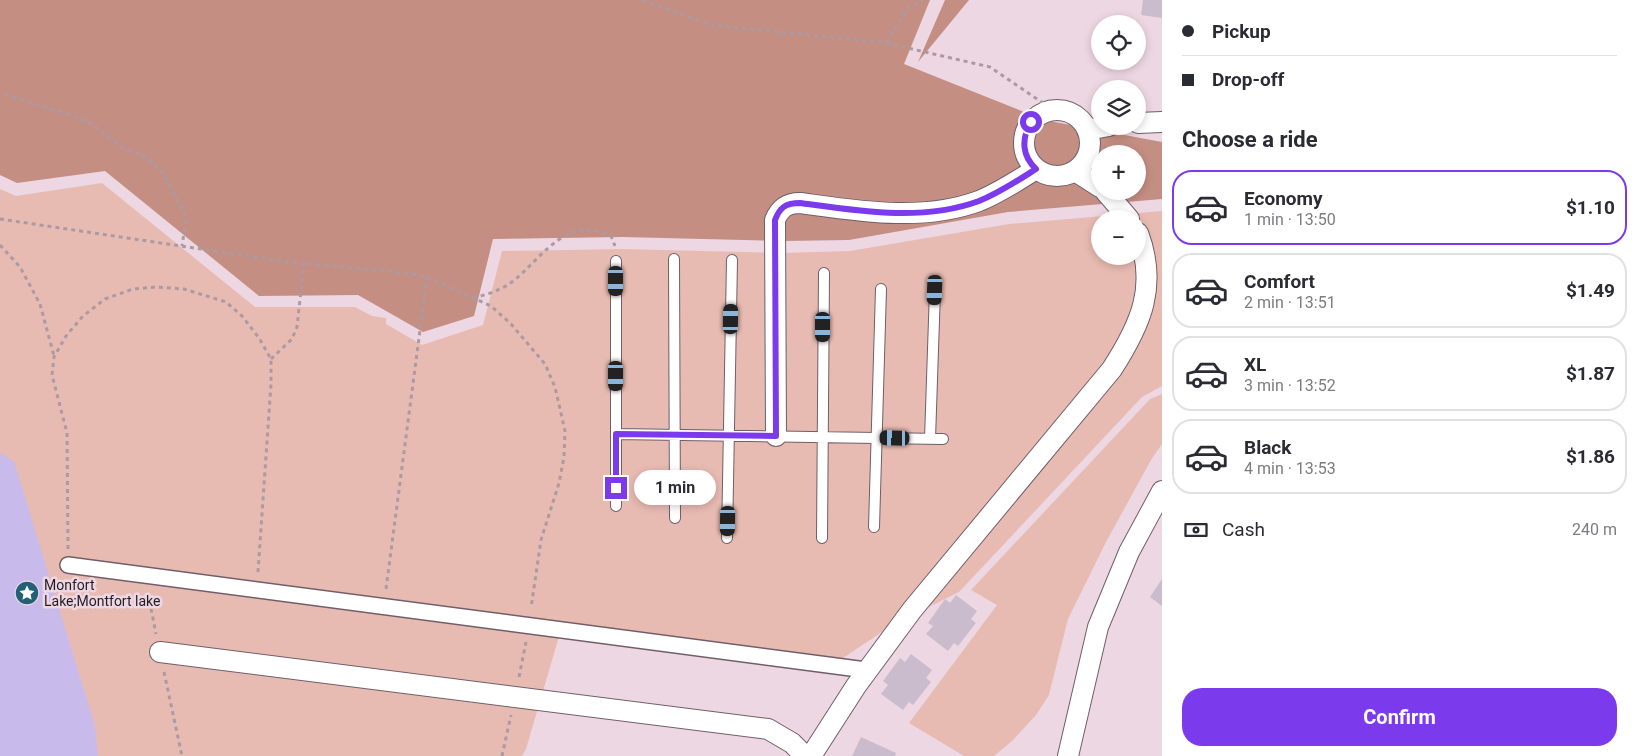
<!DOCTYPE html>
<html lang="en">
<head>
<meta charset="utf-8">
<style>
	body { margin:0; font-family:Roboto,sans-serif; background:#f2f2f3; color:#2b2b33; height:100vh; display:flex; flex-direction:column; font-size:19px; white-space:nowrap }
	* { box-sizing:border-box; margin:0 }
	p { font-size:16px; color:#7c7c81 }
	.icon { flex:none; width:28px; height:28px; fill:none; stroke:currentColor; stroke-width:2; stroke-linecap:round; stroke-linejoin:round }
	.map { position:relative; flex:1; overflow:hidden }
	.drawer { display:flex; flex-direction:column; background:#fff; width:475px }
	.drawer>* { flex:none }
	.top-card { display:grid; align-content:center; height:110px; padding:0 20px; background:#fff }
	.buttons { position:absolute; left:1091px; top:15px; display:grid; gap:10px }
	.buttons a { display:grid; place-items:center; width:55px; height:55px; border-radius:50%; background:#fff; box-shadow:0 2px 8px #0003; font-size:25px }
	.end { position:absolute; width:22px; height:22px; margin:-11px; border:6px solid #7c3aed; background:#fff; box-shadow:0 0 0 2px #fff }
	.from { border-radius:50% }
	.bubble { position:absolute; height:35px; border-radius:18px; background:#fff; box-shadow:0 2px 8px #0003; font-size:16px; font-weight:700; line-height:35px; text-align:center }
	.car { position:absolute; width:15px; height:30px; margin:-15px -8px; border-radius:6px; box-shadow:0 0 4px 1px #0007; background:linear-gradient(#222 24%,#8ab4d8 0 40%,#222 0 76%,#8ab4d8 0 86%,#222 0) }
	.top-card b { display:flex; align-items:center; gap:18px; height:48px; font-size:19px }
	.top-card b+b { border-top:1px solid #e1e1e2 }
	.top-card i { width:12px; height:12px; background:#2b2b33 }
	ul { padding:0; list-style:none }
	li { display:flex; align-items:center; gap:15px; height:75px; margin:0 10px 8px; padding:0 10px; border:2px solid #e1e1e2; border-radius:20px }
	li div { flex:1 }
	li b { display:block; font-size:19px }
	li em { font-style:normal; font-weight:700 }
	li.selected { border-color:#7c3aed }
	li>.icon { width:45px; height:45px; stroke-width:1.5 }
	h2 { padding:0 20px; font-size:22px; line-height:60px }
	.pay { display:flex; align-items:center; gap:12px; height:55px; padding:0 20px; font-size:19px }
	.pay p { margin-inline-start:auto }
	.cta { display:flex; gap:10px; margin-top:auto; padding:10px 20px }
	.cta a { flex:1; height:58px; border-radius:20px; background:#7c3aed; color:#fff; font-size:20px; font-weight:700; line-height:58px; text-align:center }
	main { display:flex; flex:1; min-height:0 }
	.map>svg:first-child { display:block }
</style>
</head>
<body>
<main>
<div class="map">
<svg width="1162" height="756" viewBox="0 0 1162 756">
	<rect width="100%" height="100%" fill="#edd7e3"/>
	<path fill="#e8bbb2" fill-rule="evenodd" d="M102,183L255,307H355L372,316L386,318V324L422,345L483,325L502,251L622,249L783,253L850,251L1009,224L1162,211V386L1142,397L959,592L891,626L837,662L560,633L526,749L522,756H0V189L16,196ZM1100,219H1138V256H1100Z
		M1162,394V444L1151,460L1106,542L1068,619L1049,695L1036,715L1012,741L994,756H964L909,723L997,605L971,590L1150,399Z"/>
	<path fill="#c58e83" fill-rule="evenodd" d="M0,0H930L904,64L1044,120L1162,142V199L1008,212L849,240L783,241L623,237L493,239L474,316L423,332L358,295L259,296L105,171L17,183L0,175ZM1100,154H1138V191H1100Z
		M945,0H969L918,62Z"/>
	<path fill="#c8bbec" d="M0,453L14,461L95,726L98,756H0Z"/>
	<path fill="#cabccd" d="M1143,0H1162V18L1141,15Z
		M1162,579V606L1150,597Z
		M956,595L977,611L971,619L976,623L958,646L954,643L948,651L926,634L933,626L928,623L945,599L950,603Z
		M911,654L932,670L926,678L931,682L913,705L909,702L903,710L881,694L888,685L883,681L900,658L905,662Z
		M861,737L896,753L895,756H852Z"/>
	<g fill="none" stroke-linecap="round" stroke-linejoin="round">
		<g stroke="#715e68" stroke-width="12">
			<path id="service" d="M674,259L675,518
				M616,261V506
				M616,434L943,439
				M930,439L935,290
				M874,527L881,289
				M727,538L732,260
				M822,538L824,273"/>
		</g>
		<g stroke="#715e68" stroke-width="18">
			<path id="pedestrian" d="M68,565L866,670"/>
		</g>
		<g stroke="#715e68" stroke-width="22">
			<path id="minor" d="M1024 143a33 33 0 1 1 66 0a33 33 0 1 1-66 0Z
				M1138,123L1162,122
				M1087,130L1109,126
				M1075,171L1100,187
				M1105,191L1129,219
				M776,436L775,220C780,208 787,203 800,203C859,211 922,222 979,201C999,193 1017,181 1036,169
				M160,652L768,729L792,743L805,756
				M811,756L856,686L912,610L1112,369C1141,324 1158,286 1138,233
				M1068,756L1098,627L1129,552L1162,491"/>
		</g>
		<path stroke="#ab9aa3" stroke-width="3" stroke-dasharray="4 4" stroke-linecap="butt" d="M643,0L711,25L886,43L990,67L1053,110
			M886,43L909,7L923,0
			M5,94L67,114L92,124L121,147L148,158L163,173L183,211L186,220L182,246
			M0,219L288,262L407,273L427,277L491,306L511,324L545,364L555,387L565,431L564,457L559,483L541,540L531,608
			M0,245L20,267L40,304L54,356
			M473,298C489,294 505,289 518,277C545,253 569,215 611,236L615,246
			M271,359L292,339L297,327L304,263
			M68,549L67,433L52,375L54,357L66,336L83,316L105,299L133,289L156,287L184,289L226,302L242,316L259,338L271,359V384L258,572
			M386,589L427,277
			M148,593L156,634
			M164,672L182,756
			M519,677L526,642
			M502,756L511,715"/>
		<use href="#service" stroke="#fff" stroke-width="10"/>
		<use href="#pedestrian" stroke="#fff" stroke-width="15"/>
		<use href="#minor" stroke="#fff" stroke-width="20"/>
	</g>
	<g fill="none" stroke-linecap="round" stroke-linejoin="round">
		<path stroke="#7c3aed" stroke-width="6" d="M616,488V434L776,436L775,220C780,207 786,203 800,203C858,211 922,222 979,201C999,193 1017,181 1036,169C1022,156 1021,139 1031,122"/>
	</g>
	<defs>
		<g id="sight-disc" transform="scale(1.25)"><circle r="9.5" fill="#216076" stroke="#edd7e3"/><path d="M0-6L1.8-2.2L6-1.7L2.9 1.2L3.7 5.4L0 3.3L-3.7 5.4L-2.9 1.2L-6-1.7L-1.8-2.2Z" fill="#fff"/></g>
	</defs>
	<g fill-rule="evenodd">
		<use href="#sight-disc" x="27" y="593"/>
	</g>
	<g text-anchor="middle" stroke-width="5" stroke-linejoin="round" paint-order="stroke">
		<g font-size="14" fill="#241c21" stroke="#edd7e3" text-anchor="start">
			<text x="44" y="590">Monfort<tspan x="44" dy="16">Lake;Montfort lake</tspan></text>
		</g>
	</g>
</svg>
<div class="buttons">
<a><svg class="icon" aria-label="locate" viewBox="0 0 24 24"><circle cx="12" cy="12" r="6"/><path d="M12 2v4M12 18v4M2 12h4M18 12h4"/></svg></a>
<a><svg class="icon" aria-label="layers" viewBox="0 0 24 24"><path d="M12 4l9 5-9 5-9-5zM3 14l9 5 9-5"/></svg></a>
<a>+</a>
<a>−</a>
</div>
<i class="end from" style="left:1031px;top:122px"></i>
<i class="end" style="left:616px;top:488px"></i>
<div class="bubble" style="left:634px;top:470px;width:82px">1 min</div>
<i class="car" style="left:616px;top:281px;rotate:180deg"></i>
<i class="car" style="left:935px;top:290px;rotate:182deg"></i>
<i class="car" style="left:731px;top:319px;rotate:1deg"></i>
<i class="car" style="left:823px;top:327px;rotate:180deg"></i>
<i class="car" style="left:616px;top:376px;rotate:180deg"></i>
<i class="car" style="left:895px;top:438px;rotate:271deg"></i>
<i class="car" style="left:728px;top:521px;rotate:181deg"></i>
</div>
<section class="drawer">
<div class="top-card">
<b><i class="from"></i>Pickup</b>
<b><i></i>Drop-off</b>
</div>
<h2>Choose a ride</h2>
<ul>
<li class="selected"><svg class="icon" aria-label="car" viewBox="0 0 24 24"><path d="M5 17H2v-5l4-1 3-4h7l3 4 3 1v5h-3M9 17h6M6 11h13"/><circle cx="7" cy="17" r="2"/><circle cx="17" cy="17" r="2"/></svg><div><b>Economy</b><p>1 min · 13:50</p></div><em>$1.10</em></li>
<li><svg class="icon" aria-label="car" viewBox="0 0 24 24"><path d="M5 17H2v-5l4-1 3-4h7l3 4 3 1v5h-3M9 17h6M6 11h13"/><circle cx="7" cy="17" r="2"/><circle cx="17" cy="17" r="2"/></svg><div><b>Comfort</b><p>2 min · 13:51</p></div><em>$1.49</em></li>
<li><svg class="icon" aria-label="car" viewBox="0 0 24 24"><path d="M5 17H2v-5l4-1 3-4h7l3 4 3 1v5h-3M9 17h6M6 11h13"/><circle cx="7" cy="17" r="2"/><circle cx="17" cy="17" r="2"/></svg><div><b>XL</b><p>3 min · 13:52</p></div><em>$1.87</em></li>
<li><svg class="icon" aria-label="car" viewBox="0 0 24 24"><path d="M5 17H2v-5l4-1 3-4h7l3 4 3 1v5h-3M9 17h6M6 11h13"/><circle cx="7" cy="17" r="2"/><circle cx="17" cy="17" r="2"/></svg><div><b>Black</b><p>4 min · 13:53</p></div><em>$1.86</em></li>
</ul>
<div class="pay"><svg class="icon" aria-label="cash" viewBox="0 0 24 24"><path d="M3 7h18v10H3z"/><circle cx="12" cy="12" r="2"/></svg>Cash<p>240 m</p></div>
<div class="cta"><a>Confirm</a></div>
</section>
</main>
</body>
</html>
